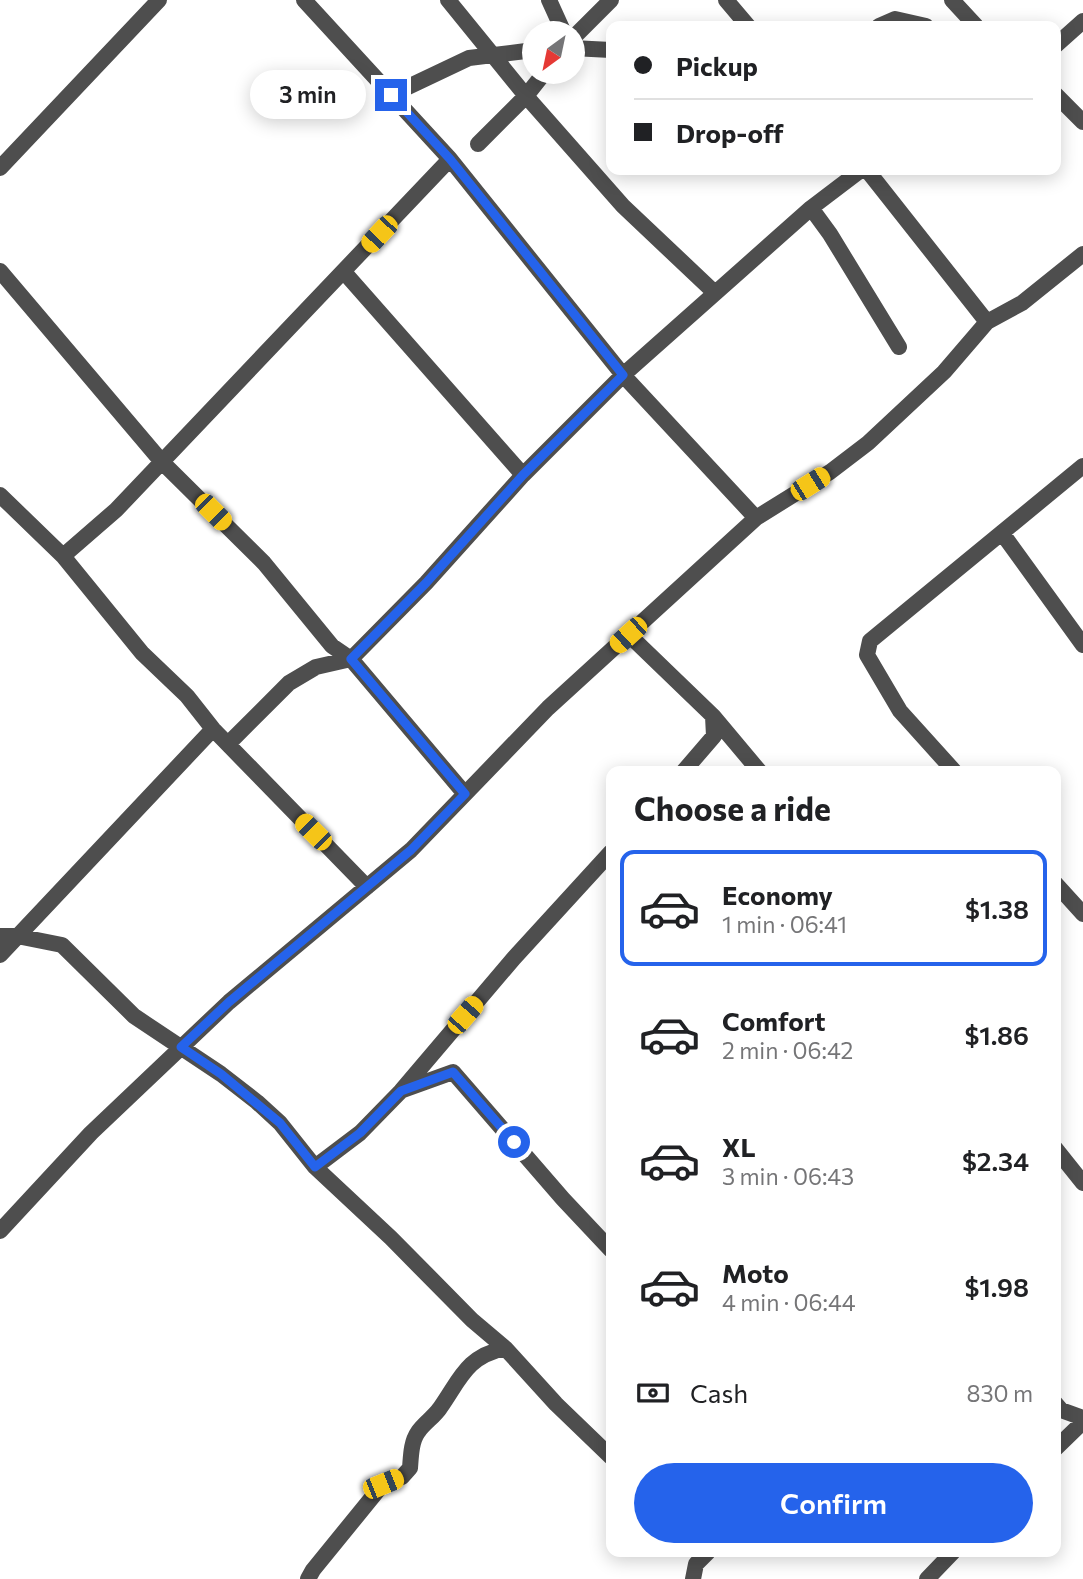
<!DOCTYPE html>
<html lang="en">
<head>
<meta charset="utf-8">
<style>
	body { margin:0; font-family:Commissioner,sans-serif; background:#f6f6f6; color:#202124; height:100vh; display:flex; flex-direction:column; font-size:26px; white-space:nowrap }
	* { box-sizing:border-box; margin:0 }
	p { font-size:23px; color:#757577 }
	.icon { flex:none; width:38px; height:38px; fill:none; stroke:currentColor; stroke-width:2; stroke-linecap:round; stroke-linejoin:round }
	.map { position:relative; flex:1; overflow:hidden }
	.details { position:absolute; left:606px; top:766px; width:455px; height:791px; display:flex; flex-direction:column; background:#fff; border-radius:14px; box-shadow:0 4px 18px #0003 }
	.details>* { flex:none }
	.hud { position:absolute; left:606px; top:21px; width:455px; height:154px; border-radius:14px; box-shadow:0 4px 18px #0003; display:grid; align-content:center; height:154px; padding:0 28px; background:#fff }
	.needle { width:46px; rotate:213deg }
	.tools { position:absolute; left:522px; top:21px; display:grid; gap:14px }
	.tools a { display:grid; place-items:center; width:63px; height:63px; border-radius:50%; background:#fff; box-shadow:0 4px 18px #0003; font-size:35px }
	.end { position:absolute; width:32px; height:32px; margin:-16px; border:9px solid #2563eb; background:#fff; box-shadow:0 0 0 4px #fff }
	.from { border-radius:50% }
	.bubble { position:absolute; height:49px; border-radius:24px; background:#fff; box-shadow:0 4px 18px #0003; font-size:23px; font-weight:600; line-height:49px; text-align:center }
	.car { position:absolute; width:21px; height:42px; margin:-21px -10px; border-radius:9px; box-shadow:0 0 5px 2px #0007; background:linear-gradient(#f5c518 24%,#345 0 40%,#f5c518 0 76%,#345 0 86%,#f5c518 0) }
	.hud b { display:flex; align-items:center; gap:24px; height:66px; font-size:26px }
	.hud b+b { border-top:2px solid #e0e0e0 }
	.hud i { width:18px; height:18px; background:#202124 }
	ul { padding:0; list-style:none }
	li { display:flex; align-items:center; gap:21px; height:116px; margin:0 14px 10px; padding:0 14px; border:4px solid transparent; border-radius:14px }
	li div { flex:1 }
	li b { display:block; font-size:26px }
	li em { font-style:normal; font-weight:600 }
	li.on { border-color:#2563eb }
	li>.icon { width:63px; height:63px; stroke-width:1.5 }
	h2 { padding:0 28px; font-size:32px; line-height:84px }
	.pay { display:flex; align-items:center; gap:18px; height:77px; padding:0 28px; font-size:26px }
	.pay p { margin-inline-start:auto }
	.action { display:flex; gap:14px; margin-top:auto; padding:14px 28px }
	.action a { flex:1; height:80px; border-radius:42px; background:#2563eb; color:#fff; font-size:28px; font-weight:600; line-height:80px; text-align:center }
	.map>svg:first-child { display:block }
</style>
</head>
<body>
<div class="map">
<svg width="1083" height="1579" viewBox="0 0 1083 1579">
	<rect width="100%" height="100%" fill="#fff"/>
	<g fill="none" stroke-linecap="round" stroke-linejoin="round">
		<path stroke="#4e4e4e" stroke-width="16" d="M304,0L450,159L623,375L756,518
			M448,0L526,96L623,206L715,293
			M549,0L564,33
			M726,0L748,26
			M952,0L976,26
			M879,26L895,19L926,26
			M572,39L611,0
			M1055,46L1083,21
			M572,48L611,50
			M1055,94L1083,122
			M391,95L469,58L534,50
			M478,144L526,96L545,72
			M0,168L159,0
			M867,170L987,322
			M811,208L830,234L899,347
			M0,271L162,462L264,563L332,646L351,659L465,794
			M344,272L523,475
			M0,495L63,556L142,653L187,696L213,729L367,887
			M1002,533L1083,645
			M63,556L116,510L450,159
			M629,635L713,716L760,772
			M228,744L289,683L316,667L351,659L426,583L523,475L623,375L811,208L861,170
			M683,772L714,736L713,716
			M955,772L900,711L867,655L870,641L1083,466
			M1055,883L1083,914
			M0,936H17L62,945L134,1016L221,1074L257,1102L280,1123L315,1167L391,1238L472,1320L505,1348L556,1404L611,1457
			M0,955L213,729
			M403,1090L453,1072L563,1199L611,1250
			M1055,1148L1083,1183
			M315,1167L360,1133L401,1091L514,958L611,852
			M0,1231L91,1133L229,1002L411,850L548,708L756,518L830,472L868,443L944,372L987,322L1022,303L1083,254
			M1055,1403L1061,1410L1083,1418
			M1055,1449L1083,1422
			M308,1579L313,1570L383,1484L402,1477L410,1468C411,1456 411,1442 418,1432C424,1423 434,1417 440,1408C461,1378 466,1357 505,1348
			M693,1579L696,1564L708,1552
			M927,1579L953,1552"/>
	</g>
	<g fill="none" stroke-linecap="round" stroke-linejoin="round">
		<path stroke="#2563eb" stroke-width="9" d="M391,95L450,159L623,375L523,475L426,583L351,659L465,794L411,850L229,1002L181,1047L221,1074L280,1123L315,1167L360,1133L401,1091L453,1072L514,1142"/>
	</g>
</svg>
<div class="tools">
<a><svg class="needle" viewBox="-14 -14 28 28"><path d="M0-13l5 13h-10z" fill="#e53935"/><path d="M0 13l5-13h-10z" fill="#757577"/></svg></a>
</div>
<i class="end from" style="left:514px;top:1142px"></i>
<i class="end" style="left:391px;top:95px"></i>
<div class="bubble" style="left:250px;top:70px;width:116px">3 min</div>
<i class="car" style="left:379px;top:234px;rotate:223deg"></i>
<i class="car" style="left:810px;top:484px;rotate:58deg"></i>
<i class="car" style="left:213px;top:512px;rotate:135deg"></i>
<i class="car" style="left:628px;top:635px;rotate:228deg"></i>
<i class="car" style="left:313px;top:832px;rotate:315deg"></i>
<i class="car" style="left:465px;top:1015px;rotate:41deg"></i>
<i class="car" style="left:383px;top:1484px;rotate:68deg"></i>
<div class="hud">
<b><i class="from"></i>Pickup</b>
<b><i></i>Drop-off</b>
</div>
<section class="details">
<h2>Choose a ride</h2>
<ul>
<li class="on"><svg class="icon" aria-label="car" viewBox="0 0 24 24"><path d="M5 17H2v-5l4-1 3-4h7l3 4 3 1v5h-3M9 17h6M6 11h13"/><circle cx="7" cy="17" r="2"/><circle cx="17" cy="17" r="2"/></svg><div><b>Economy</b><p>1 min · 06:41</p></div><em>$1.38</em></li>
<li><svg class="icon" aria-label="car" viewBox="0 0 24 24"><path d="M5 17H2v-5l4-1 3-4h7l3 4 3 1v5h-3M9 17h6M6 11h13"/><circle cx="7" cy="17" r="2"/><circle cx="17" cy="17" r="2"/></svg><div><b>Comfort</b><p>2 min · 06:42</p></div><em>$1.86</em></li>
<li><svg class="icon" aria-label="car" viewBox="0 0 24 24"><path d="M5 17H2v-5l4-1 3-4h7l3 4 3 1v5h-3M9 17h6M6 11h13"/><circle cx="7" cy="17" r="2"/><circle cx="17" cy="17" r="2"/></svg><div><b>XL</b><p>3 min · 06:43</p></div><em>$2.34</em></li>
<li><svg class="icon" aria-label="car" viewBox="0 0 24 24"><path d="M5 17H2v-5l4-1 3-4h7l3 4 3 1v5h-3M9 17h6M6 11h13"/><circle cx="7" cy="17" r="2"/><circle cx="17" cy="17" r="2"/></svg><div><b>Moto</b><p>4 min · 06:44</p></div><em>$1.98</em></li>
</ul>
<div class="pay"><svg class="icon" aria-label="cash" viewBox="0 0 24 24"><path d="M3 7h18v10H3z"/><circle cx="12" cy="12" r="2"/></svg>Cash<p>830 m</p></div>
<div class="action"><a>Confirm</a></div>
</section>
</div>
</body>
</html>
